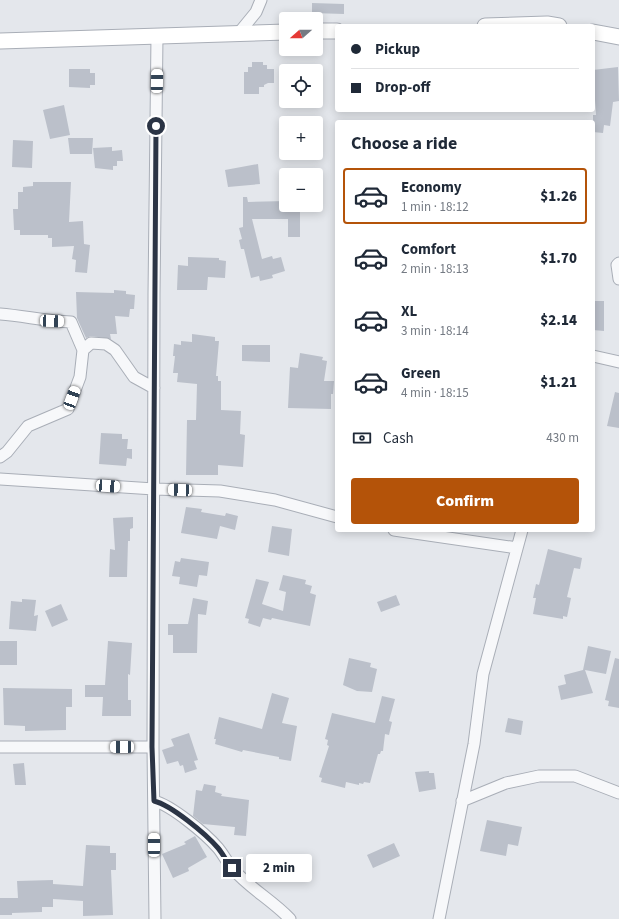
<!DOCTYPE html>
<html lang="en">
<head>
<meta charset="utf-8">
<style>
	body { margin:0; font-family:"Source Sans 3",sans-serif; background:#f6f6f7; color:#1f2937; height:100vh; display:flex; flex-direction:column; font-size:15px; white-space:nowrap }
	* { box-sizing:border-box; margin:0 }
	p { font-size:13px; color:#747a83 }
	.icon { flex:none; width:22px; height:22px; fill:none; stroke:currentColor; stroke-width:2; stroke-linecap:round; stroke-linejoin:round }
	.map { position:relative; flex:1; overflow:hidden }
	.details { position:absolute; left:335px; top:120px; width:260px; height:412px; display:flex; flex-direction:column; background:#fff; border-radius:4px; box-shadow:0 2px 10px #0003 }
	.details>* { flex:none }
	.hud { position:absolute; left:335px; top:24px; width:260px; height:88px; border-radius:4px; box-shadow:0 2px 10px #0003; display:grid; align-content:center; height:88px; padding:0 16px; background:#fff }
	.needle { width:26px; rotate:249deg }
	.controls { position:absolute; left:279px; top:12px; display:grid; gap:8px }
	.controls a { display:grid; place-items:center; width:44px; height:44px; border-radius:4px; background:#fff; box-shadow:0 2px 10px #0003; font-size:20px }
	.end { position:absolute; width:18px; height:18px; margin:-9px; border:5px solid #2b3445; background:#fff; box-shadow:0 0 0 2px #fff }
	.from { border-radius:50% }
	.bubble { position:absolute; height:28px; border-radius:4px; background:#fff; box-shadow:0 2px 10px #0003; font-size:13px; font-weight:800; line-height:28px; text-align:center }
	.car { position:absolute; width:12px; height:24px; margin:-12px -6px; border-radius:5px; box-shadow:0 0 3px 1px #0007; background:linear-gradient(#fff 24%,#345 0 40%,#fff 0 76%,#345 0 86%,#fff 0) }
	.hud b { display:flex; align-items:center; gap:14px; height:38px; font-size:15px }
	.hud b+b { border-top:1px solid #e0e1e3 }
	.hud i { width:10px; height:10px; background:#1f2937 }
	ul { padding:0; list-style:none }
	li { display:flex; align-items:center; gap:12px; height:56px; margin:0 8px 6px; padding:0 8px; border:2px solid transparent; border-radius:4px }
	li div { flex:1 }
	li b { display:block; font-size:15px }
	li em { font-style:normal; font-weight:800 }
	li.on { border-color:#b45309 }
	li>.icon { width:36px; height:36px; stroke-width:1.5 }
	h2 { padding:0 16px; font-size:18px; line-height:48px }
	.pay { display:flex; align-items:center; gap:10px; height:44px; padding:0 16px; font-size:15px }
	.pay p { margin-inline-start:auto }
	.action { display:flex; gap:8px; margin-top:auto; padding:8px 16px }
	.action a { flex:1; height:46px; border-radius:4px; background:#b45309; color:#fff; font-size:16px; font-weight:800; line-height:46px; text-align:center }
	.map>svg:first-child { display:block }
</style>
</head>
<body>
<div class="map">
<svg width="619" height="919" viewBox="0 0 619 919">
	<rect width="100%" height="100%" fill="#e4e7ec"/>
	<path fill="#bbc0ca" d="M312,3L344,4V14L312,13Z
		M252,62H263V65H267V69H274V83H268L264,85V87H259V94H244V72H248V67H252Z
		M618,67L619,101L613,102L610,126L604,125L603,133L593,132V115H596L593,70Z
		M69,69H90V73H95V85H90V88L69,87Z
		M64,105L70,135L50,139L43,110Z
		M68,138H93L92,154H70Z
		M13,140L33,141L32,168L12,167Z
		M112,147V151L122,150L123,161H117V166H113V170L95,168L93,148Z
		M258,164L260,184L228,187L225,170Z
		M33,182H71L69,222L83,221L84,244L90,245L87,273L75,272L76,260L72,259L74,246L52,247V238H48V235H20V230H14L13,209H18V192H23V187L33,186Z
		M243,197H247L248,202L286,201V205H300V237H288V219H252L262,259L272,256L273,259L281,257L285,271L272,275L273,278L260,281L259,276L251,278L244,249H241L239,240L242,239L239,228L243,227Z
		M188,257L219,258V260L226,261L225,278L208,277L207,290H177L178,265L188,266Z
		M114,290L126,291V294L135,295L134,309H130L129,317L115,316L117,334H110L111,339L91,336L86,338L77,318L76,292L114,293Z
		M593,301H604V331L593,330Z
		M192,334L215,337V341H219L216,376H218V381H221V410L241,411L240,434L245,435L243,467L218,465V475H186L187,420H196L197,384L177,382L178,373H173L175,356H173L174,344L181,345V341L192,342Z
		M242,345H270V362L242,361Z
		M300,353L323,357L322,360L327,361L324,381H334L333,394H331V409L288,408L290,367L298,368Z
		M615,392L619,393V428L607,426Z
		M101,433L122,434V439H128L127,449H132V459L127,458L126,466L99,464Z
		M186,507L202,509L201,512L225,516L226,513L238,516L235,530L220,526L217,539L181,533Z
		M133,517V528L130,529V541H128L127,577H109L110,549L115,550L113,518Z
		M272,526L292,529L289,556L268,552Z
		M548,549L582,558L580,569L574,568L567,597L571,598L567,617L563,616V619L533,614L536,598H533L536,584L539,585Z
		M181,558L209,562L207,576L199,575L197,587L179,584L180,577L172,576L175,561L180,562Z
		M283,575L306,580L305,584L312,586L310,593L316,595L310,626L272,618L271,620L263,618L260,627L248,623L249,619L245,618L256,579L269,582L262,604L283,611L286,592L279,590Z
		M396,595L400,605L381,612L377,602Z
		M193,598L208,601L206,615L198,614L197,653H173V635H168V624H188Z
		M22,599L36,600L34,616L38,615L36,631L9,629L11,601L22,602Z
		M61,604L68,620L52,627L45,611Z
		M0,641H17V665H0Z
		M108,641L132,643L130,675L128,674V700H131V716H102L103,697H85V685H105Z
		M588,646L611,651L606,674L585,670L593,693L561,700L558,686L566,684L564,675L583,670Z
		M349,658L371,663L370,667L377,669L372,692L357,691L343,685Z
		M615,658L619,659V708L608,706L609,701L605,700Z
		M3,688L72,689V707H66V730L25,731V726L4,725Z
		M272,693L289,698L282,723L297,726L291,761L279,759V757L243,750L242,752L215,744L216,739H214L219,717L262,729Z
		M382,696L395,699L389,721L392,722L389,735L385,734L383,751H381L380,754H378L370,783L364,782L363,784L359,783V785L346,782L345,788L321,782L322,778L319,777L329,746L327,745L328,740L325,739L332,713L375,723Z
		M508,718L523,721L521,735L505,732Z
		M189,733L198,760L194,761L197,769L185,773L183,765L180,766L178,761L167,764L162,750L174,746L171,739Z
		M24,763L26,785H15L13,764Z
		M429,771V773H434L436,789L419,792L415,772Z
		M204,784L216,786L215,792L222,794L221,796L249,800L246,836L234,835L235,827L203,824L193,816L196,790L202,791Z
		M487,820L522,827L518,846L508,844L506,856L480,851Z
		M195,836L207,857L188,868L189,871L173,878L162,854L186,844L184,842Z
		M394,843L400,856L373,868L367,855Z
		M86,845L110,846V853H116V870H111L113,915L83,916V901L53,899V907H42V912L12,913V915H0V898H18L17,881L53,880V884L83,886Z"/>
	<g fill="none" stroke-linecap="round" stroke-linejoin="round">
		<g stroke="#a9aeb7" stroke-width="13">
			<path id="street" d="M238,34L256,12L261,0
				M619,263L617,265L619,279
				M0,314C24,316 47,321 71,322L83,350
				M593,356L619,362
				M0,457L7,452L28,426L68,409L80,377L83,350L91,343L106,344L115,350L134,377L154,388
				M0,479L154,489L220,491L275,500L337,517
				M394,530L517,548
				M0,747H153
				M154,801C171,805 206,834 218,848C223,854 227,862 232,868C249,888 272,900 290,919
				M462,801L506,783L539,776H575L619,793
				M155,919L153,747L154,295L157,36
				M439,919L474,744L483,674L522,530"/>
		</g>
		<g stroke="#a9aeb7" stroke-width="17">
			<path id="secondary" d="M485,26L547,24L559,26
				M316,31H337
				M593,32L619,37
				M0,41L286,32"/>
		</g>
		<use href="#street" stroke="#f7f8fa" stroke-width="11"/>
		<use href="#secondary" stroke="#fff" stroke-width="15"/>
	</g>
	<g fill="none" stroke-linecap="round" stroke-linejoin="round">
		<path stroke="#2b3445" stroke-width="5" d="M156,126L152,747L154,801C171,805 206,834 218,848C223,854 227,862 232,868"/>
	</g>
</svg>
<div class="controls">
<a><svg class="needle" viewBox="-14 -14 28 28"><path d="M0-13l5 13h-10z" fill="#e53935"/><path d="M0 13l5-13h-10z" fill="#747a83"/></svg></a>
<a><svg class="icon" aria-label="locate" viewBox="0 0 24 24"><circle cx="12" cy="12" r="6"/><path d="M12 2v4M12 18v4M2 12h4M18 12h4"/></svg></a>
<a>+</a>
<a>−</a>
</div>
<i class="end from" style="left:156px;top:126px"></i>
<i class="end" style="left:232px;top:868px"></i>
<div class="bubble" style="left:246px;top:854px;width:66px">2 min</div>
<i class="car" style="left:157px;top:81px;rotate:1deg"></i>
<i class="car" style="left:52px;top:321px;rotate:92deg"></i>
<i class="car" style="left:72px;top:398px;rotate:20deg"></i>
<i class="car" style="left:108px;top:486px;rotate:94deg"></i>
<i class="car" style="left:180px;top:490px;rotate:272deg"></i>
<i class="car" style="left:122px;top:747px;rotate:270deg"></i>
<i class="car" style="left:154px;top:845px;rotate:0deg"></i>
<div class="hud">
<b><i class="from"></i>Pickup</b>
<b><i></i>Drop-off</b>
</div>
<section class="details">
<h2>Choose a ride</h2>
<ul>
<li class="on"><svg class="icon" aria-label="car" viewBox="0 0 24 24"><path d="M5 17H2v-5l4-1 3-4h7l3 4 3 1v5h-3M9 17h6M6 11h13"/><circle cx="7" cy="17" r="2"/><circle cx="17" cy="17" r="2"/></svg><div><b>Economy</b><p>1 min · 18:12</p></div><em>$1.26</em></li>
<li><svg class="icon" aria-label="car" viewBox="0 0 24 24"><path d="M5 17H2v-5l4-1 3-4h7l3 4 3 1v5h-3M9 17h6M6 11h13"/><circle cx="7" cy="17" r="2"/><circle cx="17" cy="17" r="2"/></svg><div><b>Comfort</b><p>2 min · 18:13</p></div><em>$1.70</em></li>
<li><svg class="icon" aria-label="car" viewBox="0 0 24 24"><path d="M5 17H2v-5l4-1 3-4h7l3 4 3 1v5h-3M9 17h6M6 11h13"/><circle cx="7" cy="17" r="2"/><circle cx="17" cy="17" r="2"/></svg><div><b>XL</b><p>3 min · 18:14</p></div><em>$2.14</em></li>
<li><svg class="icon" aria-label="car" viewBox="0 0 24 24"><path d="M5 17H2v-5l4-1 3-4h7l3 4 3 1v5h-3M9 17h6M6 11h13"/><circle cx="7" cy="17" r="2"/><circle cx="17" cy="17" r="2"/></svg><div><b>Green</b><p>4 min · 18:15</p></div><em>$1.21</em></li>
</ul>
<div class="pay"><svg class="icon" aria-label="cash" viewBox="0 0 24 24"><path d="M3 7h18v10H3z"/><circle cx="12" cy="12" r="2"/></svg>Cash<p>430 m</p></div>
<div class="action"><a>Confirm</a></div>
</section>
</div>
</body>
</html>
